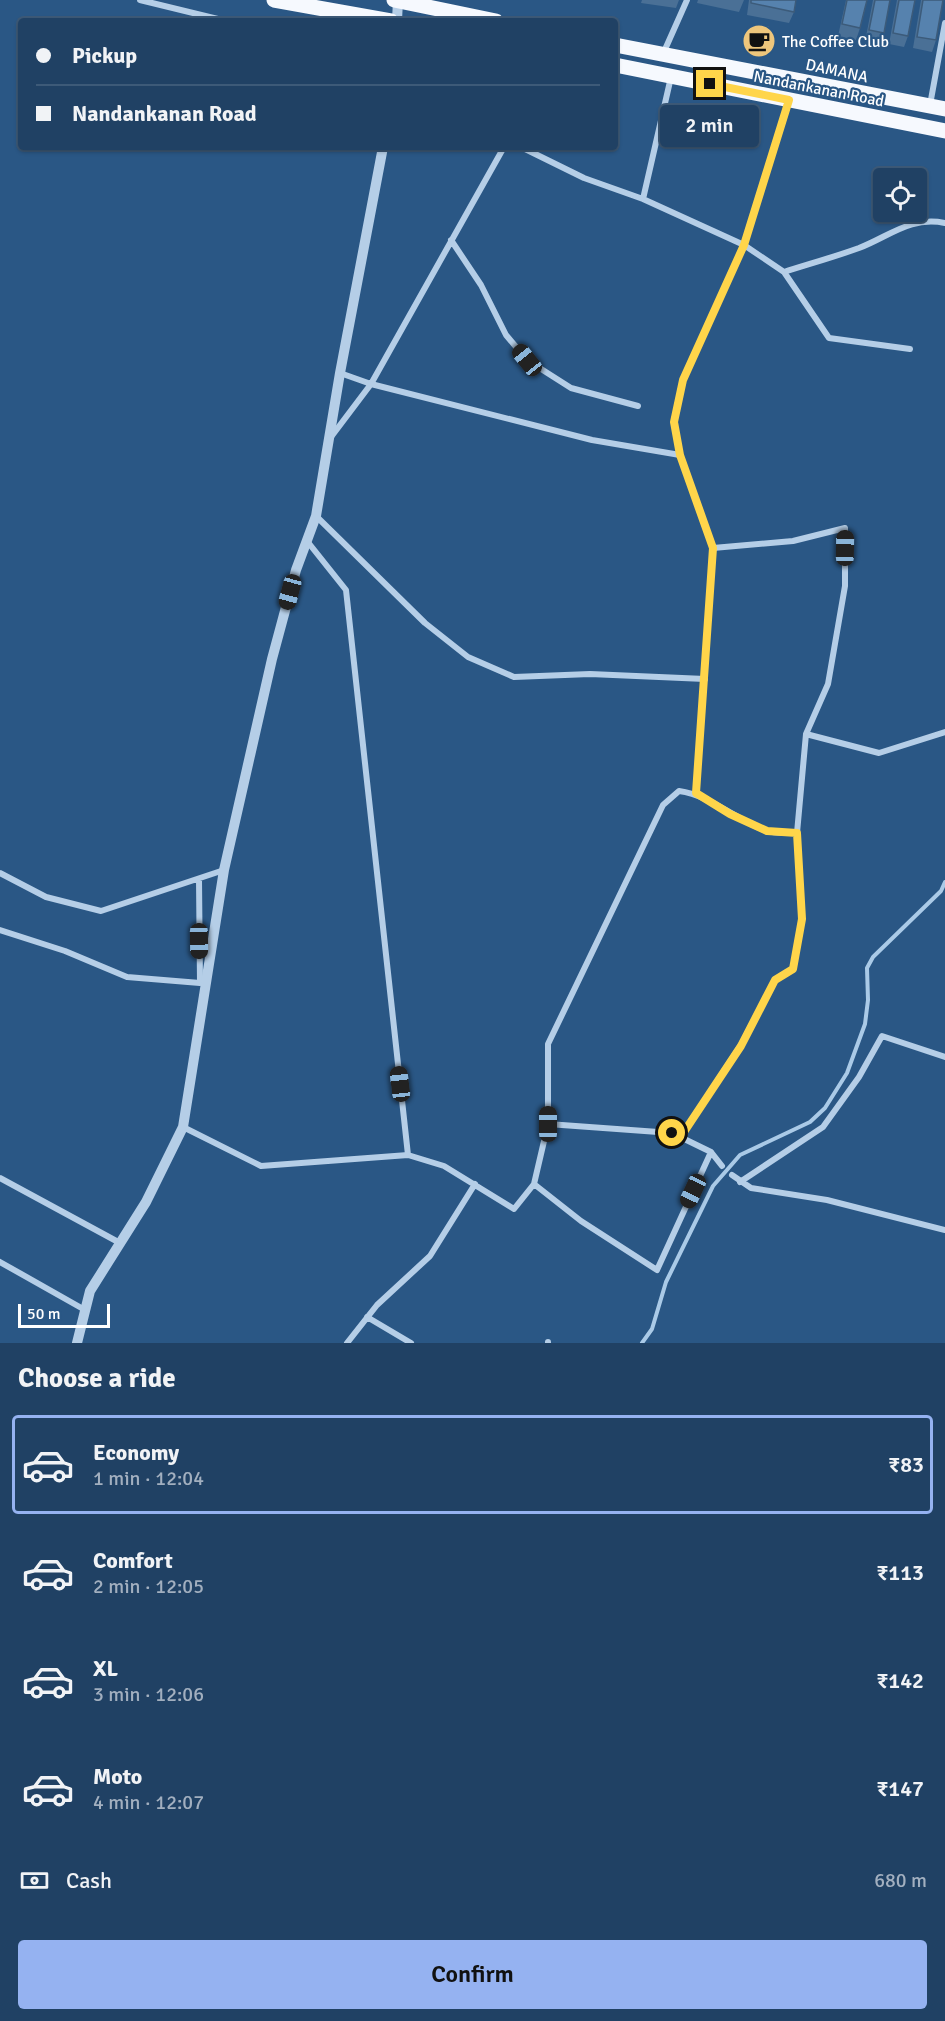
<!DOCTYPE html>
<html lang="en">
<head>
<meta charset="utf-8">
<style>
	body { margin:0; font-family:Signika,sans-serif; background:#28486a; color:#f1f3f6; height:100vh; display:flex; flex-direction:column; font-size:22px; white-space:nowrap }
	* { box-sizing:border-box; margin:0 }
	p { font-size:20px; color:#a2afbf }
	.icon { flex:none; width:33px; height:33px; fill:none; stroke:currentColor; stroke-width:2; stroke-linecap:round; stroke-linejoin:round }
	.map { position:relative; height:1343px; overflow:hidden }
	.details { display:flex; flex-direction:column; background:#204164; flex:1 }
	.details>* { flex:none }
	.banner { position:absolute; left:18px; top:18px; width:600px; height:132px; border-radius:6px; box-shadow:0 2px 4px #0004,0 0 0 2px #3d5a78; display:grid; align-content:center; height:132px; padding:0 18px; background:#204164 }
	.buttons { position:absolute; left:873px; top:168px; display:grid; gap:12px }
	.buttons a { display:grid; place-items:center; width:54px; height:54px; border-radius:6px; background:#204164; box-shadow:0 2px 4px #0004,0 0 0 2px #3d5a78; font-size:30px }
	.scale { position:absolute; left:18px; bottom:15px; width:92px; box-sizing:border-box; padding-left:6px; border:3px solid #fff; border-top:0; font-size:16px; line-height:21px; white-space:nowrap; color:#fff; -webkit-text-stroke:4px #2a5785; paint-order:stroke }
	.end { position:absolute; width:27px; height:27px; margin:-14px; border:8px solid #ffd54a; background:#111; box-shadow:0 0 0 3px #111 }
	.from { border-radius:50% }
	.bubble { position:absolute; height:42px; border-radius:6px; background:#204164; box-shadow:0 2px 4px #0004,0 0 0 2px #3d5a78; font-size:20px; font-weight:600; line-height:42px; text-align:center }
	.car { position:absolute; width:18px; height:36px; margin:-18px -9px; border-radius:8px; box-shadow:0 0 4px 2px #0007; background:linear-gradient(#222 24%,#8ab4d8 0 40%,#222 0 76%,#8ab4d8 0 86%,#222 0) }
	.banner b { display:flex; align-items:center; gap:21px; height:57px; font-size:22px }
	.banner b+b { border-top:2px solid #3d5a78 }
	.banner i { width:15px; height:15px; background:#f1f3f6 }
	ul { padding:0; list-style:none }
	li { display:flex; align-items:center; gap:18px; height:99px; margin:0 12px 9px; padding:0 6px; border:3px solid transparent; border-radius:6px }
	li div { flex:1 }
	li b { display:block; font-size:22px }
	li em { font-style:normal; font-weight:600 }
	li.on { border-color:#95b2f1 }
	li>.icon { width:54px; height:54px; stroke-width:1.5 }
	h2 { padding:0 18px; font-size:27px; line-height:72px }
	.pay { display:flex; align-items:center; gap:15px; height:66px; padding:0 18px; font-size:22px }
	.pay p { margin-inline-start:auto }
	.button { display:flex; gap:12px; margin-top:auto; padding:12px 18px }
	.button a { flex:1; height:69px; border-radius:6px; background:#95b2f1; color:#111; font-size:24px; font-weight:600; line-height:69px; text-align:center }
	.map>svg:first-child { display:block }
</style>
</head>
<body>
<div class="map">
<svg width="945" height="1343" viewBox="0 0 945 1343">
	<rect width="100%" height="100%" fill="#2a5785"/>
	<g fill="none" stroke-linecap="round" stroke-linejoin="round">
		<path stroke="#aacae7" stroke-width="4" d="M642,1343L652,1329L666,1282L713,1186L740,1155L810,1122L825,1108L847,1073L865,1024L868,1000L867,968L873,957L941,891L945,882"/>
		<path stroke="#b5cee7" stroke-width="6" d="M140,0L226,21
			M663,54L687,0
			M671,77L643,199L744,245L784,272C809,264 834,257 859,248C890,236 910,216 945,223
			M789,101L744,245L683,380L674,422L680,455L713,548L793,541L845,528V586L828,684L806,734L797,833
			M930,105L945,23
			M521,147L584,178L643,199
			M451,240L481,285L506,335L527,360L571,388L638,406
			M784,272L829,338L910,349
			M340,373L371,384L592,440L680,455
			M331,437L371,384L504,147
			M316,516L425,623L468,657L514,677L590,674L705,679
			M307,541L346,590L408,1155
			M806,734L879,753L945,732
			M696,793L713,548
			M0,873L46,897L101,911L224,870
			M0,930L65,951L127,977L200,983L199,879
			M548,1124V1044L663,805L679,791C710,795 735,819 764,830C774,834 787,833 797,833L802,919L793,969L775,980L741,1045L680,1138
			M183,1127L261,1166L408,1155L444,1166L514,1209L534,1184L548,1124L672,1133L711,1152L722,1166
			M732,1175L751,1188L827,1200L945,1230
			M0,1178L120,1243
			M740,1182L823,1127L859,1077L882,1036L945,1057
			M534,1184L581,1221L657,1270L711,1152
			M0,1262L85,1310
			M367,1317L411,1343
			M347,1343L377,1305L430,1256L475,1184
			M548,1343V1342"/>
		<path stroke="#b5cee7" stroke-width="10" d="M397,21L398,0
			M77,1343L90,1291L146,1202L183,1127L224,870L272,659L296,570L316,516L340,373L383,147"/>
		<path stroke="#f6f9fe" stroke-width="15" d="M274,0L391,21
			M394,0L496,21
			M615,45L945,109
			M615,65L945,131"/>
	</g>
	<path fill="#4a7096" d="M642,0H679L676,8L641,3Z
		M698,0H744L739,12L697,3Z
		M749,0H796L794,12L789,23L747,15Z
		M846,0H867L860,28L856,40L838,36Z
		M873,0H890L884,33L880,44L865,42Z
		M897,0H915L908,36L904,47L889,44Z
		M921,0H943L936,40L932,52L913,48Z"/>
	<path fill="#5682ae" stroke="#3c5b7a" stroke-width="1.5" d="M751,0H796L794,12L751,3Z
		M847,0H867L860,28L842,24Z
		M875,0H890L884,33L869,30Z
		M899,0H915L908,36L893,33Z
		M923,0H943L936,40L917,37Z"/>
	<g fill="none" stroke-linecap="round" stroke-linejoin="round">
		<path stroke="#ffd54a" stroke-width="8" d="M672,1133L680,1138L741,1046L775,980L793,969L802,919L797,833L767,831L730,814L696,793L713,548L680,455L674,422L683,380L744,245L789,100L710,84"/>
	</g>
	<defs>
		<g id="cafe-disc" transform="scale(1.725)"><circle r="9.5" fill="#eec67c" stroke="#2a5785"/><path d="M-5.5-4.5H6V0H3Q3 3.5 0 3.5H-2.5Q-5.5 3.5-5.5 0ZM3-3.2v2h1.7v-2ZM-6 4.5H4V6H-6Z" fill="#111"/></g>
	</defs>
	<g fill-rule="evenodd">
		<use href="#cafe-disc" x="759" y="41"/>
	</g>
	<g text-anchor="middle" stroke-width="4.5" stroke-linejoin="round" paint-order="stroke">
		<g font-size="16" fill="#fff" stroke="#2a5785" text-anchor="start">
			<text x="782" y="47">The Coffee Club</text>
		</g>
		<g font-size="16" fill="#fff" stroke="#2a5785">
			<text transform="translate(837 70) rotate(12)" y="6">DAMANA</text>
			<text transform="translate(819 88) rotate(11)" y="6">Nandankanan Road</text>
		</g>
	</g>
</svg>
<div class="buttons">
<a><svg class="icon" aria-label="locate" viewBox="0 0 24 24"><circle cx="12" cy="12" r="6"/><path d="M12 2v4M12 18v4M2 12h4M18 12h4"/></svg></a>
</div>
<div class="scale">50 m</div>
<i class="end from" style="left:672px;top:1133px"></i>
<i class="end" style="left:710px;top:84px"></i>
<div class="bubble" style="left:660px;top:105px;width:99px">2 min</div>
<i class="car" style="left:527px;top:360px;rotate:321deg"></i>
<i class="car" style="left:845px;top:548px;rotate:1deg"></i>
<i class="car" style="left:290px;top:592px;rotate:195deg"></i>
<i class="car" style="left:199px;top:941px;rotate:179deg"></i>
<i class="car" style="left:400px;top:1084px;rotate:353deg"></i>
<i class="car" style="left:548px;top:1124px;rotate:0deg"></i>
<i class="car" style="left:693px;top:1191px;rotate:205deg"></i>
<div class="banner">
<b><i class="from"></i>Pickup</b>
<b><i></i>Nandankanan Road</b>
</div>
</div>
<section class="details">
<h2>Choose a ride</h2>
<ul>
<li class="on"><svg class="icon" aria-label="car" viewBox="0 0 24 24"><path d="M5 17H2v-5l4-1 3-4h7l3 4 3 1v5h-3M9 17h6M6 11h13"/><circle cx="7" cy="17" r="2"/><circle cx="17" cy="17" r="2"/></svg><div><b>Economy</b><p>1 min · 12:04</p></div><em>₹83</em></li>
<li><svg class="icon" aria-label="car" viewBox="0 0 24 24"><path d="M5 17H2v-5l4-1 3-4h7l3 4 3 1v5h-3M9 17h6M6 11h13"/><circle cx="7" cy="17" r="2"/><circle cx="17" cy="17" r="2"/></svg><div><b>Comfort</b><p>2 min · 12:05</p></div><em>₹113</em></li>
<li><svg class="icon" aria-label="car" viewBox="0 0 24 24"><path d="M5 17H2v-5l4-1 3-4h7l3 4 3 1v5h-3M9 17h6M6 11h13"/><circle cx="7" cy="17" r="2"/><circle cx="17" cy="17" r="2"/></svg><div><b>XL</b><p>3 min · 12:06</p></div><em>₹142</em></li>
<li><svg class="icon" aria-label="car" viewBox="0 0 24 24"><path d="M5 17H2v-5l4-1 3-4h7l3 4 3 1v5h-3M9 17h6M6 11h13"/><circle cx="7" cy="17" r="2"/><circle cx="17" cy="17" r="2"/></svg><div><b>Moto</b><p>4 min · 12:07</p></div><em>₹147</em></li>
</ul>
<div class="pay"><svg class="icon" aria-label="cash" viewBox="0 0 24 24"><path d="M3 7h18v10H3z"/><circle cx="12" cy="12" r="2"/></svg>Cash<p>680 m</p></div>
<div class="button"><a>Confirm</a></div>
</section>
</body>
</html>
